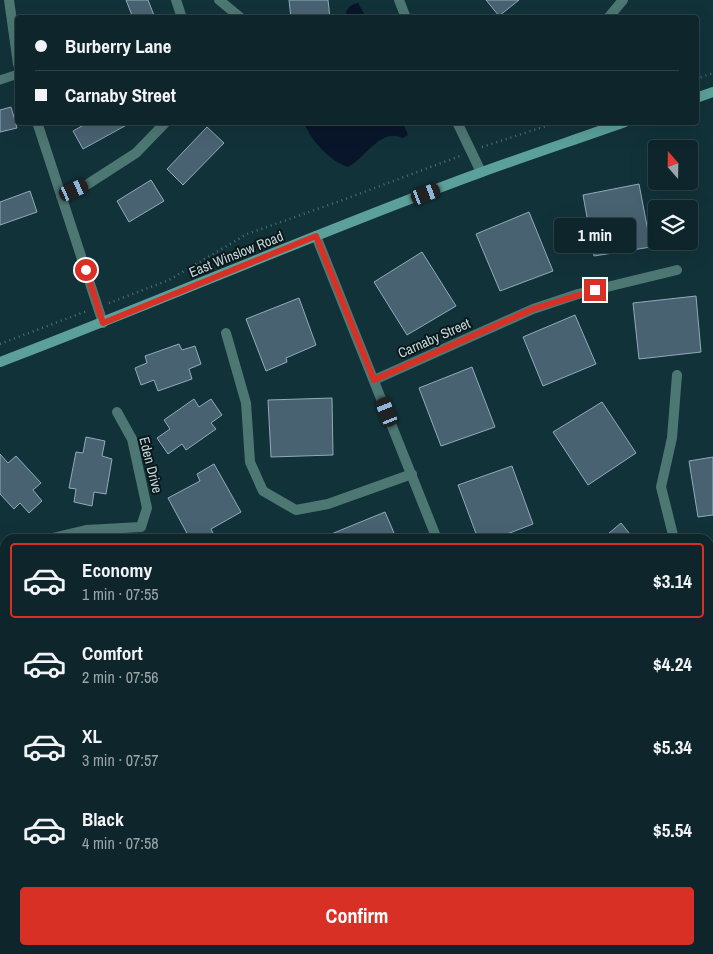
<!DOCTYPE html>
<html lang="en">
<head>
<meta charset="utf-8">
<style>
	body { margin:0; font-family:"Archivo Narrow",sans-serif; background:#1c3237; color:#f1f3f6; height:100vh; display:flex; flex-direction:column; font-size:19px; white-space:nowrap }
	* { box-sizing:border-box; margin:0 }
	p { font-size:16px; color:#9ba5a9 }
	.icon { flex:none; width:28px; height:28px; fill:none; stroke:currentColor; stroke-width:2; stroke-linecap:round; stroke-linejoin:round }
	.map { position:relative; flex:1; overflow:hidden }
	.drawer { position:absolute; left:0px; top:534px; width:714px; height:421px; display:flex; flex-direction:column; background:#0e262b; border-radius:15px 15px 0 0; box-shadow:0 5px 20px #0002,0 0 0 1px #2e4347 }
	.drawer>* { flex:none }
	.top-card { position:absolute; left:15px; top:15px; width:684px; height:110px; border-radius:5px; box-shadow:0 5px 20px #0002,0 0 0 1px #2e4347; display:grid; align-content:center; height:110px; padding:0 20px; background:#0e262b }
	.needle { width:32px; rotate:340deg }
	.controls { position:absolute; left:648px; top:140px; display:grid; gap:10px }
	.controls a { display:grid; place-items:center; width:50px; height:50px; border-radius:5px; background:#0e262b; box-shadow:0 5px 20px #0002,0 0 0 1px #2e4347; font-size:25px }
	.end { position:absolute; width:22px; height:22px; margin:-11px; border:6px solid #d93025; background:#fff; box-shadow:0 0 0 2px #fff }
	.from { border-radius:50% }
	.bubble { position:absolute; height:35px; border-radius:5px; background:#0e262b; box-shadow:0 5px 20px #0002,0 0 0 1px #2e4347; font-size:16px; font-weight:700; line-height:35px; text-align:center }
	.car { position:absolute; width:15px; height:30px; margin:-15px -8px; border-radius:6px; box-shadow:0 0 4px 1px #0007; background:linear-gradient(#222 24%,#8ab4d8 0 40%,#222 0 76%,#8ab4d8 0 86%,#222 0) }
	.top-card b { display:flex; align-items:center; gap:18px; height:48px; font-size:19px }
	.top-card b+b { border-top:1px solid #2e4347 }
	.top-card i { width:12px; height:12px; background:#f1f3f6 }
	ul { padding:9px 0 0; list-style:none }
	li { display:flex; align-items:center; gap:15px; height:75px; margin:0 10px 8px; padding:0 10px; border:2px solid transparent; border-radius:5px }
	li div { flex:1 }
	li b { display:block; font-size:19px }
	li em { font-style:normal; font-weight:700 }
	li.selected { border-color:#d93025 }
	li>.icon { width:45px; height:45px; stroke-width:1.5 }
	.button { display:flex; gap:10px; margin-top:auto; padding:10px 20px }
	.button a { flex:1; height:58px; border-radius:5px; background:#d93025; color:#fff; font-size:20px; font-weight:700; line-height:58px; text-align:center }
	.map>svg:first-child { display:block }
</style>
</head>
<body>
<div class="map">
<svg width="713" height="954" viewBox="0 0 713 954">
	<rect width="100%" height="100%" fill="#123239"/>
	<path fill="#09152a" d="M358,3L366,17H345C347,8 349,5 358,3Z
		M304,123H403L408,135L403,138C400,137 394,135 391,136C376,137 362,160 348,167C328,160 312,141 304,123Z"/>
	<path fill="#496272" stroke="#90abbc" d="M126,0H148L155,18H133Z
		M289,0H328L330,18H291Z
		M486,0H519L499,16Z
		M11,107L17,128L0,132V110Z
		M89,122H132L83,149L73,131Z
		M207,127L224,143L183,185L167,169Z
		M151,180L164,201L129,222L117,201Z
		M639,184L651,247L594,256L583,195Z
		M30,191L37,212L0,225V202Z
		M529,212L553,271L500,291L476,234Z
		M422,252L456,306L407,335L374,282Z
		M696,296L701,352L639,359L633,303Z
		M299,298L316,345L286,358L287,362L266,371L246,319Z
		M575,315L596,364L543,386L523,337Z
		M179,344L182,350L195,346L201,364L189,369L192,379L158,391L154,380L141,385L135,368L147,363L145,356Z
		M472,367L495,427L441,446L419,388Z
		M332,398L333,455L271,457L268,400Z
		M194,399L199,407L211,399L222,415L211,423L216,429L186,450L182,444L168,454L157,438L170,429L164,420Z
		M602,402L636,453L588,485L553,432Z
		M86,437L105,441L102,456L112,459L106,494L94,492L92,506L74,502L76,489L69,488L76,452L83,453Z
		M0,454L8,463L16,456L41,483L33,490L42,501L29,513L20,503L14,509L0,494Z
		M713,457V515L698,517L689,461Z
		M214,464L241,512L211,529L214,535L208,539H190L168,498L200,481L197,474Z
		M512,466L533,524L494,539H478L458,485Z
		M385,512L394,533L380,539H319Z
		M621,523L634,539H602Z"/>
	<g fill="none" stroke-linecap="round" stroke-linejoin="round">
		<path stroke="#536e74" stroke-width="2.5" stroke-dasharray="1 4" stroke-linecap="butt" d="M696,79L713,73
			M482,147L558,122
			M109,303L169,280L247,234L340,201L460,156
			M0,344L87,311"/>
		<path stroke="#4d7773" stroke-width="9" d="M0,80L18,74"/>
		<path stroke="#4d7773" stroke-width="10" d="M9,0L18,64
			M176,0L182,18
			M219,0L241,18
			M399,0L406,18
			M608,18L623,0
			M37,122L103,323
			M457,122L481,172
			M61,196L88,184L136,153L166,122
			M316,236L437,539
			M226,333L246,403L250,462L263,491L296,510L328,504L412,474
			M374,380L533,309L578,294L677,270
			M48,539L86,530L141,527L147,508L132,439L117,412
			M674,539L661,487L672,438L677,375
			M0,549L5,548
			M709,562L713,560
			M709,706L713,704
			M0,774L5,772
			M0,937L6,954
			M126,950L127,954
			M248,950L250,954
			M464,950L465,954
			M643,950L650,954
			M594,954L597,950"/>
		<path stroke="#5ba09a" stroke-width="10" d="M696,98L713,92
			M0,362C161,301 320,231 482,172C529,155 577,139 625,122"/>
	</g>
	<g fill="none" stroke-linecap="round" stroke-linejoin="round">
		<path stroke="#d93025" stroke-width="6" d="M86,270L103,323L316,236L374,380L533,309L595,290"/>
	</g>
	<g text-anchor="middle" stroke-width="4" stroke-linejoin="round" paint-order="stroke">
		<g font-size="14" fill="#c5d7da" stroke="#0a181b">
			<text transform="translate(236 254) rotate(-22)" y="5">East Winslow Road</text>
			<text transform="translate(434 338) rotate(-24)" y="5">Carnaby Street</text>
			<text transform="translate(151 465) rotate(76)" y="5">Eden Drive</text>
		</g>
	</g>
</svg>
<div class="controls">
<a><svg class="needle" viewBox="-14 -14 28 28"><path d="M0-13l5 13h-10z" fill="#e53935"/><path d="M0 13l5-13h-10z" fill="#9ba5a9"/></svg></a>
<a><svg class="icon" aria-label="layers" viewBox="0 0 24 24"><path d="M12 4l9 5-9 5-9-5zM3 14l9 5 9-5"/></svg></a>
</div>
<i class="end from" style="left:86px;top:270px"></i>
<i class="end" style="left:595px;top:290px"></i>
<div class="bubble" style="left:554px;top:218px;width:82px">1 min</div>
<i class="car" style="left:74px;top:190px;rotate:66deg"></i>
<i class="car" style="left:426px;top:194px;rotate:69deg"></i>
<i class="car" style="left:387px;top:412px;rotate:338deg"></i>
<div class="top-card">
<b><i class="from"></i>Burberry Lane</b>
<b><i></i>Carnaby Street</b>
</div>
<section class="drawer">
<ul>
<li class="selected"><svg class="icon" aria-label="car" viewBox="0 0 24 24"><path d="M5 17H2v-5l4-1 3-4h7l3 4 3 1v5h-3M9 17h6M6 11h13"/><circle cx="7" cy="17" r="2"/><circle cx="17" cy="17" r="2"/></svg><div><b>Economy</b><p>1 min · 07:55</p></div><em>$3.14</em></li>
<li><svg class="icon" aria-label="car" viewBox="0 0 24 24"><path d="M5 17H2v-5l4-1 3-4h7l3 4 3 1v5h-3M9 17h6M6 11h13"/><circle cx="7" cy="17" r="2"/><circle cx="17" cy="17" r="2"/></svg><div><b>Comfort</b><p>2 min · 07:56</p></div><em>$4.24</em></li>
<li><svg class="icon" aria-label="car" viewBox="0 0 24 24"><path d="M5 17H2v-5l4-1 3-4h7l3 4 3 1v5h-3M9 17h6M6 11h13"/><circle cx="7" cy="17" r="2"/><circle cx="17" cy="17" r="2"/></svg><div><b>XL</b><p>3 min · 07:57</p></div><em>$5.34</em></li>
<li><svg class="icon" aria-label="car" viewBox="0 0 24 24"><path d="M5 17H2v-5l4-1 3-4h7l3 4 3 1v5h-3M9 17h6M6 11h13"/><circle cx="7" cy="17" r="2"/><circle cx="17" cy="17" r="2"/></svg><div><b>Black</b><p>4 min · 07:58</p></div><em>$5.54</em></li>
</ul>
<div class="button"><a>Confirm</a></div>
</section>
</div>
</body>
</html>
